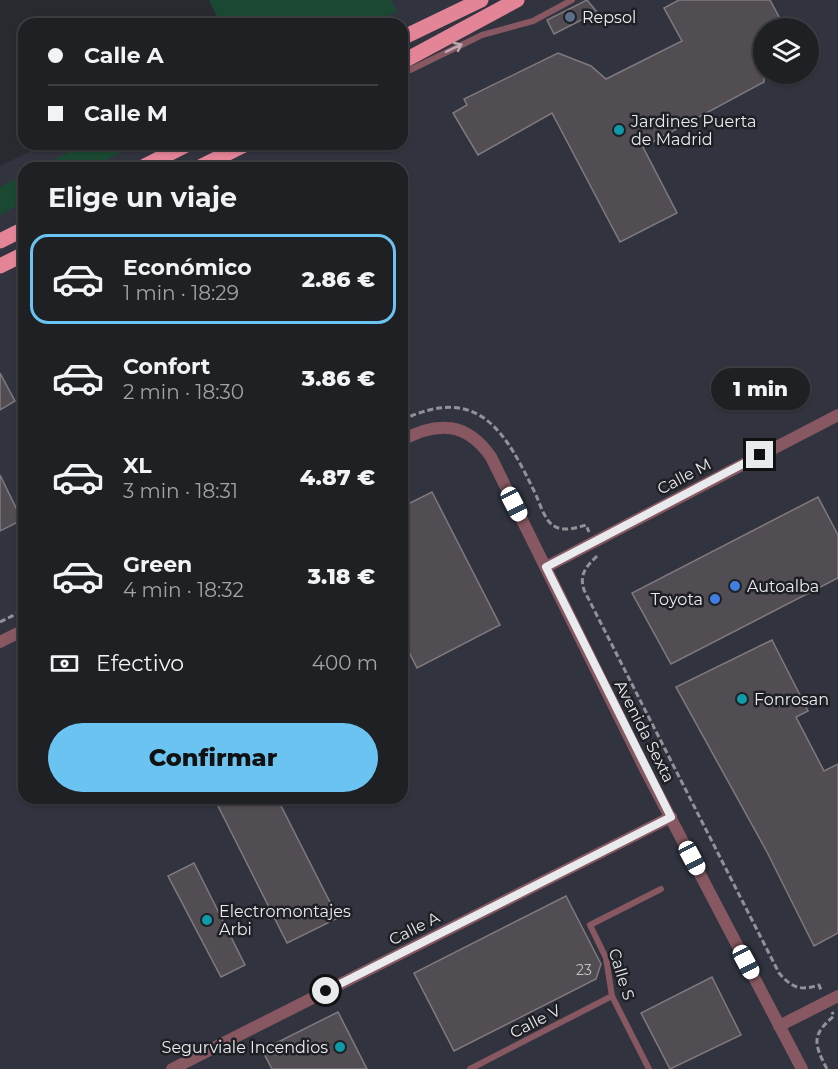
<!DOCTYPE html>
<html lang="es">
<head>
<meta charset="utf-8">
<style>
	body { margin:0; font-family:Montserrat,sans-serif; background:#26282b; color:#f1f3f6; height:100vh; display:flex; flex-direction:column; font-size:22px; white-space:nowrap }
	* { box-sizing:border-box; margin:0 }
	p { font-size:20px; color:#a1a3a6 }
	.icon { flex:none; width:33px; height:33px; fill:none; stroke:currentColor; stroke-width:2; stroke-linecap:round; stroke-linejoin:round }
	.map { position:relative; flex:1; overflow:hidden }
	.panel { position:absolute; left:18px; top:162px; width:390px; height:642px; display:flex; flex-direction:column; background:#1e2023; border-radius:18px; box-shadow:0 2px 4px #0004,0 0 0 2px #3c3e41 }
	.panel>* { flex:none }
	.guide { position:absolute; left:18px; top:18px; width:390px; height:132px; border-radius:18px; box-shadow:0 2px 4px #0004,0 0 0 2px #3c3e41; display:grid; align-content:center; height:132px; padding:0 30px; background:#1e2023 }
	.fabs { position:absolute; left:753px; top:18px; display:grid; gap:12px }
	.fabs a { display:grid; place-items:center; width:66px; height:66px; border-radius:50%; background:#1e2023; box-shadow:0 2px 4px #0004,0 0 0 2px #3c3e41; font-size:30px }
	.end { position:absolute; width:27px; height:27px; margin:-14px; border:8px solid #e9eaee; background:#111; box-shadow:0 0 0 3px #111 }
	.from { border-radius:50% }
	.bubble { position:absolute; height:42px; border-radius:21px; background:#1e2023; box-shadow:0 2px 4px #0004,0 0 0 2px #3c3e41; font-size:20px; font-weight:800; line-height:42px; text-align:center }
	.car { position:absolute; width:18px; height:36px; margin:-18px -9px; border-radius:8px; box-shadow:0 0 4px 2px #0007; background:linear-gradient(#fff 24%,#345 0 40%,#fff 0 76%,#345 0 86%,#fff 0) }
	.guide b { display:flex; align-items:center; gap:21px; height:57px; font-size:22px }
	.guide b+b { border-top:2px solid #3c3e41 }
	.guide i { width:15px; height:15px; background:#f1f3f6 }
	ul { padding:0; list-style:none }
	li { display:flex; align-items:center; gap:18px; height:90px; margin:0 12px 9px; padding:0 18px; border:3px solid transparent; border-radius:18px }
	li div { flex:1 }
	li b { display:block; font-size:22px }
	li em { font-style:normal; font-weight:800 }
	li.on { border-color:#6bc3f2 }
	li>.icon { width:54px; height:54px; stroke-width:1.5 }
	h2 { padding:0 30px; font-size:27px; line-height:72px }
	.pay { display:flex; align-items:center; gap:15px; height:66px; padding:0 30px; font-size:22px }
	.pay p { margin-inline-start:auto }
	.cta { display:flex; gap:12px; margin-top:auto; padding:12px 30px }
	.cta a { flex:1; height:69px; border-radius:36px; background:#6bc3f2; color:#111; font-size:24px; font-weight:800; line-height:69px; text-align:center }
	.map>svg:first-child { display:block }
</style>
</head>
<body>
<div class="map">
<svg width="838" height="1069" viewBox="0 0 838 1069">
	<rect width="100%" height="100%" fill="#282a2f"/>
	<path fill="#31343f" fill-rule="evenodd" d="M350,0H838V1069H0V166L46,144H402V24H299ZM764,28H808V74H764ZM24,168H402V798H24Z"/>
	<path fill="#1a4833" d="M209,0H391L397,11L371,24H221Z
		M85,144H137L91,168H38Z
		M24,175V202L0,215V187Z"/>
	<path fill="#524d52" stroke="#807a7f" stroke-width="1.5" d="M587,0L597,12L554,34L547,20Z
		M679,0H770L785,28H764V82L643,147L677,213L620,242L552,113L478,155L453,113L467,105L464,99L558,53L591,66L606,79L682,41L664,8Z
		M0,373L15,401L0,410Z
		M0,475L22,520L0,531Z
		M432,492L500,625L417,668L402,638V507Z
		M818,497L838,535V578L671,664L632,593Z
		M772,640L808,711L796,717L824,771L838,764V933L814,946L767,852L676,687Z
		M214,798H277L338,918L287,943Z
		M194,863L245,965L221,977L168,876Z
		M566,896L601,964L596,979L454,1051L414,973Z
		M712,977L741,1035L670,1069L641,1013Z
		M338,1012L367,1069H272L262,1050Z"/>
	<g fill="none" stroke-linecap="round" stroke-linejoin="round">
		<path stroke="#919296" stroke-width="3" stroke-dasharray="6 3" stroke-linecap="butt" d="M402,420C480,383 506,433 536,495C540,504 545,521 554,526C564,532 576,528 586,525L589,532
			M597,556C586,567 579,574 584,590L779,973C792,988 800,991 819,985L821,990
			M0,622L24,610
			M827,1069C814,1044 811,1035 834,1016L832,1012"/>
		<path stroke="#875861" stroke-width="6" d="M402,74L482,35L533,21L572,0
			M470,1069L612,996
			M649,1069L612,996L606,958L590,925L661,889"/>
		<path stroke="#875861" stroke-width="12" d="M402,440C438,421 467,422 491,457L646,771L802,1069
			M546,567L838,415
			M0,642L24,630
			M779,1026L838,996
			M172,1069L671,817"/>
		<path stroke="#e38497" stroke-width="15" d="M402,38L481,0
			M402,62L517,0
			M141,168L188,144
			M198,168L246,144
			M0,241L24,229
			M0,266L24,254"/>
	</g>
	<defs><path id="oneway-shaft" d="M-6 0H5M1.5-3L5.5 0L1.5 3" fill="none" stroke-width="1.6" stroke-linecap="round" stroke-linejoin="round" transform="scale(1.5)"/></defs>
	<use stroke="#bda8af" href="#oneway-shaft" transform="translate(454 48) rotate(-26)"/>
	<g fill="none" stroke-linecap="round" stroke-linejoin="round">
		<path stroke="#e9eaee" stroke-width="8" d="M326,991L671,817L546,567L760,455"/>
	</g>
	<circle fill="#5c6f8a" stroke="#1e2025" stroke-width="2" cx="570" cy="17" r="6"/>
	<g fill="#0f9aa8" stroke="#1e2025" stroke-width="2">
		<circle cx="619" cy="130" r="6"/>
		<circle cx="742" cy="699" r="6"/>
		<circle cx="207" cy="920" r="6"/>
		<circle cx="340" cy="1047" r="6"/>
	</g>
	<g fill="#3f7fe0" stroke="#1e2025" stroke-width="2">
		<circle cx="735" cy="586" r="6"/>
		<circle cx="715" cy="599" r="6"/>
	</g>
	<g text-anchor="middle" stroke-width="5" stroke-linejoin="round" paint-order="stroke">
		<g font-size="14" fill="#c3c3c7">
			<text x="584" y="975">23</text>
		</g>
		<g font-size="16" fill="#e9eaee" stroke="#1e2025" text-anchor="start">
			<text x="582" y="23">Repsol</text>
			<text x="631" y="127">Jardines Puerta<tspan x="631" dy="18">de Madrid</tspan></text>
			<text x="747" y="592">Autoalba</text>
			<text x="703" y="605" text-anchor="end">Toyota</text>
			<text x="754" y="705">Fonrosan</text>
			<text x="219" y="917">Electromontajes<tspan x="219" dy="18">Arbi</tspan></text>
			<text x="328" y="1053" text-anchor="end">Segurviale Incendios</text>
		</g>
		<g font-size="16" fill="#e9eaee" stroke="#1e2025">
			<text transform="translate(684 476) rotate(-28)" y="6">Calle M</text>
			<text transform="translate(645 731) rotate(63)" y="6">Avenida Sexta</text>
			<text transform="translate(414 928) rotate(-27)" y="6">Calle A</text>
			<text transform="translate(622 974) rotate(73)" y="6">Calle S</text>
			<text transform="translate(535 1021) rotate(-27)" y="6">Calle V</text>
		</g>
	</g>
</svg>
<div class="fabs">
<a><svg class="icon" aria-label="layers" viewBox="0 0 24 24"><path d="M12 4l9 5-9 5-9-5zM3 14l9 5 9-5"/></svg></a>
</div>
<i class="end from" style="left:326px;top:991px"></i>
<i class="end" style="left:760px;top:455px"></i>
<div class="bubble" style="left:711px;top:368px;width:99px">1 min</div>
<i class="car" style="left:514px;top:504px;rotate:153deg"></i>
<i class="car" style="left:692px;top:858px;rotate:152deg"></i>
<i class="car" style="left:746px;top:962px;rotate:152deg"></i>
<div class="guide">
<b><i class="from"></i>Calle A</b>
<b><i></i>Calle M</b>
</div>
<section class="panel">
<h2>Elige un viaje</h2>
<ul>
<li class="on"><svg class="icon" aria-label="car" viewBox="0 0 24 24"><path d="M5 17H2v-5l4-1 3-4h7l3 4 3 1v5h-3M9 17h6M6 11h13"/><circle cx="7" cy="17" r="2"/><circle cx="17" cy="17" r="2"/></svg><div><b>Económico</b><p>1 min · 18:29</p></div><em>2.86 €</em></li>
<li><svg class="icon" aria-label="car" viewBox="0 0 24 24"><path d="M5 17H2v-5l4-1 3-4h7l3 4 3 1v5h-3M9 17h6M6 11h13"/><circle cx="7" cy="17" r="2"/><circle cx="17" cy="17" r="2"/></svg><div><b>Confort</b><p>2 min · 18:30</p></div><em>3.86 €</em></li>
<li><svg class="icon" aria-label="car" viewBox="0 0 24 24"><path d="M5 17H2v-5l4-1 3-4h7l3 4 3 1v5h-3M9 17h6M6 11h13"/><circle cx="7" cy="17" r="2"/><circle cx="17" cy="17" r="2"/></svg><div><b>XL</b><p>3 min · 18:31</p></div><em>4.87 €</em></li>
<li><svg class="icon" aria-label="car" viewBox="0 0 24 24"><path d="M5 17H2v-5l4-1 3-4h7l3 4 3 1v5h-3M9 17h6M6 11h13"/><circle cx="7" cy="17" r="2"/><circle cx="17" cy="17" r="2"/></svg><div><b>Green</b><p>4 min · 18:32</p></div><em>3.18 €</em></li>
</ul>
<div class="pay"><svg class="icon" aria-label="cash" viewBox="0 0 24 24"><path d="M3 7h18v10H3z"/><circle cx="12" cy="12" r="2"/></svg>Efectivo<p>400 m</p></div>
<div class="cta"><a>Confirmar</a></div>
</section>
</div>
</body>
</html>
